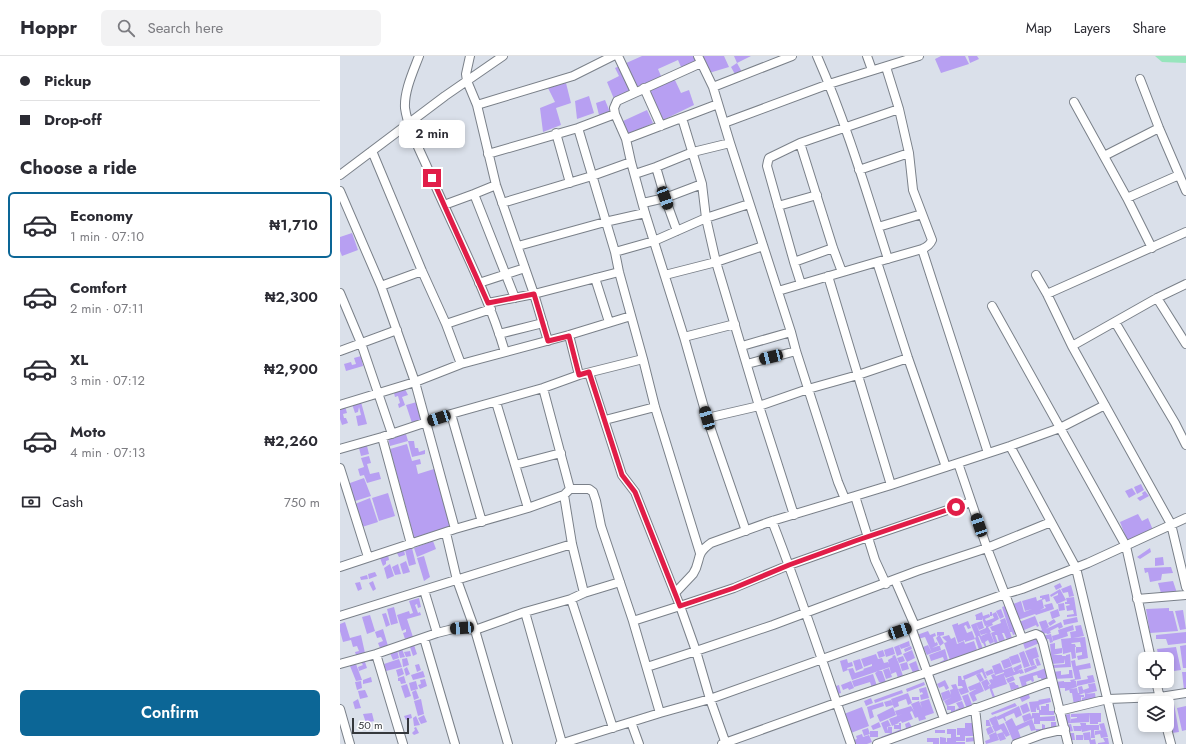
<!DOCTYPE html>
<html lang="en">
<head>
<meta charset="utf-8">
<style>
	body { margin:0; font-family:Jost,sans-serif; background:#f2f2f3; color:#2b2b33; height:100vh; display:flex; flex-direction:column; font-size:15px; white-space:nowrap }
	* { box-sizing:border-box; margin:0 }
	p { font-size:13px; color:#7c7c81 }
	.icon { flex:none; width:22px; height:22px; fill:none; stroke:currentColor; stroke-width:2; stroke-linecap:round; stroke-linejoin:round }
	.map { position:relative; flex:1; overflow:hidden }
	.side { display:flex; flex-direction:column; background:#fff; width:340px }
	.side>* { flex:none }
	.banner { display:grid; align-content:center; height:88px; padding:0 20px; background:#fff }
	.buttons { position:absolute; left:798px; top:596px; display:grid; gap:8px }
	.buttons a { display:grid; place-items:center; width:36px; height:36px; border-radius:6px; background:#fff; box-shadow:0 2px 6px #0003; font-size:20px }
	.scale { position:absolute; left:12px; bottom:10px; width:57px; box-sizing:border-box; padding-left:4px; border:2px solid #35383c; border-top:0; font-size:11px; line-height:14px; white-space:nowrap; color:#35383c; -webkit-text-stroke:3px #fff; paint-order:stroke }
	.end { position:absolute; width:18px; height:18px; margin:-9px; border:5px solid #e11d48; background:#fff; box-shadow:0 0 0 2px #fff }
	.from { border-radius:50% }
	.bubble { position:absolute; height:28px; border-radius:6px; background:#fff; box-shadow:0 2px 6px #0003; font-size:13px; font-weight:600; line-height:28px; text-align:center }
	.car { position:absolute; width:12px; height:24px; margin:-12px -6px; border-radius:5px; box-shadow:0 0 3px 1px #0007; background:linear-gradient(#222 24%,#8ab4d8 0 40%,#222 0 76%,#8ab4d8 0 86%,#222 0) }
	.banner b { display:flex; align-items:center; gap:14px; height:38px; font-size:15px }
	.banner b+b { border-top:1px solid #e1e1e2 }
	.banner i { width:10px; height:10px; background:#2b2b33 }
	ul { padding:0; list-style:none }
	li { display:flex; align-items:center; gap:12px; height:66px; margin:0 8px 6px; padding:0 12px; border:2px solid transparent; border-radius:6px }
	li div { flex:1 }
	li b { display:block; font-size:15px }
	li em { font-style:normal; font-weight:600 }
	li.selected { border-color:#0c6696 }
	li>.icon { width:36px; height:36px; stroke-width:1.5 }
	h2 { padding:0 20px; font-size:18px; line-height:48px }
	.pay { display:flex; align-items:center; gap:10px; height:44px; padding:0 20px; font-size:15px }
	.pay p { margin-inline-start:auto }
	.button { display:flex; gap:8px; margin-top:auto; padding:8px 20px }
	.button a { flex:1; height:46px; border-radius:6px; background:#0c6696; color:#fff; font-size:16px; font-weight:600; line-height:46px; text-align:center }
	header { display:flex; align-items:center; gap:24px; box-sizing:border-box; height:56px; padding:0 20px; background:#fff; border-bottom:1px solid #e1e1e2 }
	header strong { font-size:19px }
	nav { display:flex; gap:22px; margin-inline-start:auto; font-size:14px }
	.search { width:280px; height:36px; background:#f2f2f3; display:flex; align-items:center; gap:10px; box-sizing:border-box; padding:0 14px; border-radius:6px; color:#7c7c81; font-size:15px }
	main { display:flex; flex:1; min-height:0 }
	.map>svg:first-child { display:block }
</style>
</head>
<body>
<header>
<strong>Hoppr</strong>
<div class="search"><svg class="icon" aria-label="search" viewBox="0 0 24 24"><circle cx="10" cy="10" r="6"/><path d="M15 15l6 6"/></svg>Search here</div>
<nav><a>Map</a><a>Layers</a><a>Share</a></nav>
</header>
<main>
<section class="side">
<div class="banner">
<b><i class="from"></i>Pickup</b>
<b><i></i>Drop-off</b>
</div>
<h2>Choose a ride</h2>
<ul>
<li class="selected"><svg class="icon" aria-label="car" viewBox="0 0 24 24"><path d="M5 17H2v-5l4-1 3-4h7l3 4 3 1v5h-3M9 17h6M6 11h13"/><circle cx="7" cy="17" r="2"/><circle cx="17" cy="17" r="2"/></svg><div><b>Economy</b><p>1 min · 07:10</p></div><em>₦1,710</em></li>
<li><svg class="icon" aria-label="car" viewBox="0 0 24 24"><path d="M5 17H2v-5l4-1 3-4h7l3 4 3 1v5h-3M9 17h6M6 11h13"/><circle cx="7" cy="17" r="2"/><circle cx="17" cy="17" r="2"/></svg><div><b>Comfort</b><p>2 min · 07:11</p></div><em>₦2,300</em></li>
<li><svg class="icon" aria-label="car" viewBox="0 0 24 24"><path d="M5 17H2v-5l4-1 3-4h7l3 4 3 1v5h-3M9 17h6M6 11h13"/><circle cx="7" cy="17" r="2"/><circle cx="17" cy="17" r="2"/></svg><div><b>XL</b><p>3 min · 07:12</p></div><em>₦2,900</em></li>
<li><svg class="icon" aria-label="car" viewBox="0 0 24 24"><path d="M5 17H2v-5l4-1 3-4h7l3 4 3 1v5h-3M9 17h6M6 11h13"/><circle cx="7" cy="17" r="2"/><circle cx="17" cy="17" r="2"/></svg><div><b>Moto</b><p>4 min · 07:13</p></div><em>₦2,260</em></li>
</ul>
<div class="pay"><svg class="icon" aria-label="cash" viewBox="0 0 24 24"><path d="M3 7h18v10H3z"/><circle cx="12" cy="12" r="2"/></svg>Cash<p>750 m</p></div>
<div class="button"><a>Confirm</a></div>
</section>
<div class="map">
<svg width="846" height="688" viewBox="0 0 846 688">
	<rect width="100%" height="100%" fill="#dae0ea"/>
	<path fill="#97e5bc" d="M815,0H846V7L822,6Z"/>
	<path fill="#b79ff2" d="M302,0H354L359,11L344,18L338,4L318,13L324,27L274,43L267,26L279,20L275,12Z
		M364,0H384L389,11L369,17L361,1Z
		M394,0H411L397,7L403,18L397,22L391,11L397,7Z
		M601,0H625L629,8L601,17L595,3Z
		M628,0H637L639,3L630,7Z
		M334,22L341,37L349,34L354,49L321,65L309,36Z
		M226,27L231,47L216,52L221,69L203,76L200,52L215,46L208,32Z
		M249,40L254,57L237,63L235,45Z
		M265,44L270,56L259,59L256,47Z
		M307,54L313,67L287,79L283,65Z
		M12,177L18,194L2,200L0,195V181Z
		M21,300L23,310L6,315L4,308L11,306L12,309L16,308L14,302Z
		M65,333L68,339L62,341L65,349L59,352L58,348L60,347L58,340L55,341L54,337Z
		M21,346L27,368L18,370L16,360L21,359L19,351L18,356L15,357L12,348Z
		M77,346L82,364L72,367L66,349Z
		M5,350L7,357L3,358L4,362H6L8,367L2,369L0,363V352Z
		M66,378L68,385L50,390L48,382Z
		M68,385H74L75,392H78L79,396L85,394V398L72,401Z
		M67,388L72,405L80,403L81,408L76,409L78,418L94,413L111,474L75,485L50,393Z
		M27,390L29,398L21,400L19,392Z
		M29,400L31,407L27,408L30,418L39,416L41,423L27,427L24,419L20,420L18,413L24,411L21,402Z
		M24,422L31,440L12,446L10,440V427Z
		M801,428L804,434L797,438L794,431Z
		M792,432L796,438L789,442L785,435Z
		M805,435L809,440L800,445L797,442L803,439L802,437Z
		M48,437L55,460L39,465L32,442Z
		M30,442L38,466L22,471L15,448Z
		M798,458L802,465L808,462L813,474L788,487L780,466Z
		M93,485L96,493L77,501L74,492Z
		M72,492L76,508L69,510L65,494Z
		M810,492L811,496L800,503L797,501Z
		M64,494L65,499L59,501L57,497Z
		M48,499L49,504L46,505V508L43,510L40,502Z
		M84,500L90,521L84,525L77,502Z
		M823,501L824,509L815,510V502Z
		M66,505L70,516L63,518L60,508Z
		M50,508L54,520L47,523L44,512Z
		M58,508L61,518L55,519L52,511Z
		M831,511L833,517L822,518L821,524L810,526L808,516L805,517L804,512Z
		M35,516L37,520L29,523L28,518Z
		M27,519L28,523L21,524L20,521Z
		M33,525L36,533L33,535L29,527Z
		M833,525L837,537H821L818,527Z
		M20,526L22,533L18,535L15,527Z
		M720,527L722,531L716,534L714,530Z
		M731,529L734,540L729,541L728,536L723,537L721,533Z
		M720,533L726,544L717,548L713,541L718,539V537L711,541L710,539Z
		M709,538L710,545L706,546L705,543L702,544V542H700V540Z
		M696,541L698,549L697,545L702,543L704,552L700,554L706,552L704,549L712,547L714,553L696,559L695,558L678,564L673,548L681,545L684,556L692,553L685,555L682,545Z
		M734,541L737,560L727,561V559L734,558L733,554L727,555L726,550L730,549L729,548H725V546H727L726,542Z
		M79,542L81,551L78,552L77,548L75,549L78,557L80,556L81,559L67,563L73,581L65,583L63,577L66,576V573L62,575L57,559L69,555L70,558L73,557L69,545Z
		M724,547L725,554L719,555L718,548Z
		M668,549L678,577L673,579L672,576H670L662,551Z
		M54,551L58,567L51,569L47,553Z
		M829,552V555H833L838,575L810,577L806,553Z
		M661,553L664,561L660,563L656,555Z
		M718,553L720,560L712,563L710,556Z
		M843,554L846,573L840,574L835,555Z
		M642,556L643,560L649,558L650,560V556H652V560H650V561L645,563L646,565L654,562L652,558L656,556L659,563L652,567L653,569L648,571L651,576L641,579L639,575L646,572V570L649,569L645,570L642,562V564H636V561L635,559Z
		M46,557L50,569L46,571L42,558Z
		M30,559L35,575L27,578L22,561Z
		M695,560L699,570L697,571L696,569L682,575L679,566Z
		M737,561L738,566L724,569L723,564Z
		M665,562L672,582L667,584L664,577H662L665,584L659,586L657,579H655L658,587L655,588L651,577L655,575H652L650,571L661,567L660,564Z
		M714,563L716,566L710,570L708,567Z
		M706,564L709,571L706,573L721,566L723,571L719,573L718,571L710,575L711,577L708,578H707L706,577L701,579L700,575L702,574L699,566Z
		M628,565L631,572L628,573L626,569L624,570L627,577L632,575L635,583L625,586V584L618,587L612,569L618,567V569Z
		M642,565L644,572L639,574L636,567Z
		M5,566L10,582L21,579L25,597L16,599L15,596L19,595L17,590L13,591L11,584L3,586L0,575V568Z
		M636,567L642,583L641,580L650,576L654,586L650,588L648,584L645,586L647,592L651,590L650,589L654,587L655,591L646,593L643,587H642L639,580H638L643,593L639,594L635,582L636,581L631,569Z
		M733,569L734,574L727,576L728,580L713,585L712,580L719,578L718,574Z
		M741,569L744,580L733,582L745,581L748,602L738,604L737,600L742,599V596L736,597V591H741L740,586L731,587L732,588H735L736,591H735L736,602L732,603L731,596L723,598L721,583L731,582L730,576L736,575L735,570Z
		M43,573L48,590L40,592L38,587L43,585L41,581L37,582L35,576Z
		M588,575L590,579L595,577L596,580L593,581L595,587L597,586L598,589L592,592L598,590H600L601,594L592,597L585,581L578,583L577,579Z
		M597,576H604V579L600,580L604,587L600,590L596,582L599,579L597,580Z
		M846,576V587L828,589L826,583H816V579Z
		M699,578L702,586L685,593L682,584Z
		M711,578L713,586L710,587L709,583L702,584L701,580Z
		M609,579L611,583L615,581L617,588L624,585L625,588L634,585L638,597L611,607L604,587L607,586L602,581Z
		M569,585L570,590L561,593L559,589Z
		M715,587V593L722,592V597L713,599H722V600H726V599L730,598L731,611L713,612V609L725,608V603L724,607L712,608L710,588Z
		M74,589L77,598L73,600L70,591Z
		M559,589L562,598L557,600L554,591Z
		M588,589L592,597L587,599L583,591Z
		M846,589V612H843L840,590Z
		M571,590L572,593L565,596L564,593Z
		M553,591L555,598L546,601L544,594Z
		M696,591L699,601L693,603L695,609L691,610L685,595Z
		M836,591L841,614L827,616V603H819L817,593Z
		M62,593L65,601L60,602L58,594Z
		M605,593L609,608L601,611L600,606L604,604L603,601L591,605L589,599Z
		M57,594L59,602L53,604L50,597Z
		M543,594L545,600L539,602L537,596Z
		M572,594L575,602L567,606L563,598Z
		M70,595L71,600L66,601L64,596Z
		M684,595L690,610L684,612L679,597Z
		M536,598L538,603L542,602L544,607L548,606L550,611L512,624L508,613L513,612L515,617L524,614L523,613L532,610V608L524,611L521,603Z
		M678,598L681,606L672,609L669,601Z
		M555,599L559,608L564,623L555,626L554,623L558,622L556,616L551,618L548,604L553,601L552,600Z
		M563,600L565,605L559,607L557,602Z
		M67,602L69,609L63,611L62,603Z
		M669,602L672,610L664,613L661,605Z
		M698,602L701,609L697,610L695,603Z
		M59,603L62,611L46,615L44,608Z
		M507,603L508,607L512,606L513,610L507,612L508,614L503,616L500,605Z
		M520,603L523,612L516,615L513,605Z
		M735,604L736,610L750,607L751,612L739,614L741,623L734,624L736,625L737,631L730,633L737,632L738,637H739L738,631L742,630L744,637L739,639H744V641H741V648L734,649L732,637H730L729,633V634L725,635V632H720L721,640L717,641L715,626L724,625V626H731L730,624L735,623L731,605Z
		M576,605L580,617L574,619L569,608Z
		M21,606H25L27,612L19,615L18,611L23,609Z
		M567,606L569,613L562,615L560,608Z
		M660,607L663,614L672,611L674,616L682,613L684,617L680,618V617L666,622L664,619L667,628L652,633L655,641L662,638L663,641L654,645L650,634L649,629L651,628L649,624L652,623L653,624L651,619L654,618L656,620L664,617V616L655,619L652,610Z
		M16,608L22,624L16,625L10,610Z
		M79,608L81,614L77,616L75,609Z
		M681,608L682,612L675,616L673,612Z
		M696,609L697,612L685,617L684,613Z
		M67,611L70,618L66,620L64,613Z
		M62,612L64,618L58,621L56,614Z
		M549,612L552,621L546,623L543,614Z
		M643,612L647,622L645,623L642,616L624,624L623,620Z
		M706,612L709,623L702,625L701,622H698L697,619L693,620L694,625L692,626L691,624L686,626L687,630L682,631L679,621L698,615V616V615Z
		M652,613L654,617L647,620L645,616Z
		M729,614H732L733,622L713,623L712,616L721,615V619L729,618Z
		M83,615L85,621L73,624L71,619Z
		M538,615H542L547,629H538L541,627L539,626L535,617Z
		M842,616H846V634H844Z
		M640,617L644,624L640,626L636,619Z
		M533,618L537,630L532,632L530,626L514,631L512,625Z
		M753,619L755,626L737,630V625L748,623L747,620Z
		M64,620L66,627L61,628L60,625H58V622Z
		M618,620H621L622,624H625L627,631L623,632L622,630H618Z
		M673,620L675,624L668,627L666,623Z
		M31,621L32,626L23,628V624Z
		M85,623L87,630L80,633L78,629L81,628L80,624Z
		M647,623L650,628L648,629L650,632L645,635L641,626Z
		M605,624L609,632L606,634L604,630L599,632L597,628Z
		M21,625L22,632L17,634L15,626Z
		M76,625L78,633L71,635L69,627Z
		M511,625L514,632L509,634L508,632L503,634L501,629Z
		M584,626L585,629L567,636L566,633Z
		M640,626L644,635L635,639L637,644L633,646L629,637L636,633L630,635L628,631Z
		M674,626L676,629H678L679,632L671,634L669,627Z
		M755,627L757,635L745,638L743,634L749,632L748,628Z
		M67,628L71,640L65,642L61,630Z
		M616,628L622,644L607,650H615V656H611V654H607V650L604,645L612,641L603,645L601,637L609,634L611,639L610,634L613,633L611,629Z
		M499,629L501,637L495,639L493,631Z
		M586,631L589,642L581,644L580,639L583,638L582,636L580,637L579,633Z
		M627,631L629,636L621,639L618,633Z
		M25,634L28,641L20,643L18,635Z
		M76,634L79,642L74,644L72,636Z
		M562,634L563,637L535,647L534,644Z
		M688,636L690,642L682,646L679,640Z
		M568,637L572,647L568,649L566,643L558,646L559,650L554,652L551,643Z
		M755,637L756,644L742,647V642L745,641V638Z
		M628,638L633,651L627,653L622,640Z
		M572,641H579V644H572Z
		M531,642L533,647L526,650L524,645Z
		M710,642L711,646L699,649L700,654H697L696,651V656H691L689,646L699,645L698,644Z
		M18,643L21,652L15,653L13,646Z
		M81,643L84,658L78,660L74,645Z
		M589,643L594,657L585,660L586,663L579,665L578,661L575,662L572,655L570,656L573,663L562,667L561,665L558,667H561V673H554V669H559V667L552,670L549,663L563,658L557,660L555,655L571,650L574,655L571,648L579,645L582,652L580,646Z
		M551,644L553,649L546,651L544,646Z
		M622,645L626,655L617,658L615,654L619,652L616,647Z
		M543,646L544,650L532,654L534,661L530,663L527,651Z
		M675,647L677,650L652,659L651,657Z
		M687,647L690,655L683,658L680,650Z
		M706,648H709V655H714V659H700V661L715,660V665H700V668H694V662L684,666L682,660L690,657L692,661V657H699V654H701V650H706Z
		M834,648L839,676L832,677L827,655V650Z
		M679,650L682,659L676,662L674,657L665,661L666,665H665L663,662L658,664L656,661Z
		M846,650V674L842,675L837,652Z
		M522,651L529,670L511,677L504,658Z
		M553,651L556,659L540,666L537,659Z
		M32,657L34,665L26,667L23,658Z
		M749,657V666L731,667V663L737,662V661H731V658Z
		M749,657H761V666H758V668H750Z
		M71,658L72,662L66,664L64,660Z
		M730,658L731,667L724,668L723,659Z
		M84,659L87,666L81,668L78,662Z
		M76,660L80,669L74,670L73,662Z
		M656,660L659,669L664,667L670,679L666,681L661,673L655,676L652,670L653,669H652L649,663Z
		M672,662L676,670L692,663L696,674L691,675L689,669L678,674L681,682L673,685L665,666Z
		M548,664L551,670L547,671L548,675V671H552V677L561,673L562,677L542,685L541,681L551,677H545L541,667Z
		M646,664H649L651,670H646Z
		M539,666L541,671L533,674L531,670Z
		M569,666L573,673L564,677L562,674L566,672L565,668Z
		M711,666H716V674L696,677V673H702V668L705,669V672L711,671Z
		M625,667H635V680H625Z
		M740,667H746V669H759V674H754L755,682H751V674L742,676L741,673V675H734L733,670H741Z
		M764,667L768,681L761,682L760,678L755,679V675L763,674H761L759,668Z
		M731,668L733,675L728,676L726,669Z
		M651,670L654,676L648,679L646,673Z
		M76,671L79,677L74,679L72,677L75,674L74,672Z
		M528,672L530,678L524,680L522,674Z
		M617,672H625V685H616V686H625V688H600V681L606,682V686H607V682H611V678H607V673H616V681H620V679H617Z
		M595,674H605V677H595Z
		M530,675H538V681H530Z
		M656,676L659,684L646,688L645,685L650,683L649,679Z
		M663,676L666,683L660,685L657,678Z
		M750,676L751,684L755,683L756,688H750L749,684H744L743,677Z
		M729,677H734L735,684H729Z
		M522,678L523,681L529,679L532,686L527,688H516L514,684L517,683L516,680Z
		M736,679H743V684H736Z
		M636,681V685L626,686V682Z
		M587,682H599V688H593V686H587Z
		M763,682H768L769,688H758V687L765,686Z"/>
	<g fill="none" stroke-linecap="round" stroke-linejoin="round">
		<g stroke="#7a8089" stroke-width="10">
			<path id="minor" d="M79,0C73,16 64,35 65,52C68,74 83,100 91,120C116,178 147,235 165,296
				M130,0L126,18L127,25L137,49L156,129L194,238L208,285
				M278,0L295,36
				M358,0L373,31L390,87L451,276L456,295L498,426L505,443
				M477,0C506,66 526,134 548,203
				M527,0L532,14
				M361,7L277,45L274,52L275,58L286,83L291,106L305,157L344,281L367,362L406,475
				M800,23L819,72L846,135
				M373,31L452,0
				M304,32L321,70
				M734,46L787,142L812,192
				M137,49L233,20L273,0
				M342,62L362,128L366,162L376,206L419,350L454,459
				M384,67L489,28L579,0
				M238,72L275,196L279,216L303,303L315,351L360,497
				M216,77L230,127
				M286,83L378,48
				M460,87L493,192L502,216
				M32,95L82,215L106,268L121,308
				M148,98L238,72L275,58
				M764,100L819,72
				M316,111L325,142L337,175
				M519,114L569,97
				M295,118L316,111L353,96L390,87
				M0,119L105,40L163,0
				M0,135L41,230L75,326L115,473
				M134,138L175,242
				M787,142L839,119
				M162,147L252,120L291,106
				M303,147L325,142L362,128
				M104,149L134,138L156,129
				M438,150L477,139
				M538,171L582,158
				M178,190L265,166L305,157
				M582,193L648,397
				M275,196L314,185L366,162L409,148
				M454,206L493,192
				M537,206L568,302L606,411
				M325,219L376,206L423,190
				M696,219L707,238L732,290L831,468L846,531
				M488,220L551,429
				M255,222L269,266
				M139,227L185,212
				M461,228L454,206L427,110L428,105L429,102L460,87L559,53
				M41,230L82,215
				M438,235L537,206L582,193C587,191 590,189 592,184L573,134L569,97L559,53L546,11
				M0,237L21,287L52,378
				M707,238L846,176
				M817,242L846,288
				M148,247L194,238L279,216
				M652,250L786,490L811,603
				M775,266L835,367L846,389
				M106,268L151,253
				M159,278L203,267
				M229,279L239,319
				M344,281L395,268
				M402,290L451,276
				M732,290L817,242L846,228
				M0,295L57,274
				M407,308L456,295
				M249,317L282,419L295,436L340,550L356,595L370,643L386,688
				M203,332L230,433
				M156,346L188,452
				M0,349L75,326L121,308L229,279L291,260
				M111,358L142,466
				M367,362L419,350L468,333L518,319L568,302
				M265,364L315,351
				M42,381L71,488
				M670,390L736,512L778,688
				M0,393L42,381L111,358L203,332L239,319L303,303
				M618,407L647,492L682,582
				M175,409L221,397
				M0,412L28,501
				M224,439L232,488L244,537
				M515,440L535,504L546,528
				M432,465C461,539 485,614 511,688
				M106,477L117,524L135,574L168,688
				M0,511L115,473L188,452L224,439L230,433H249L253,436L256,445L261,470L293,565L320,657
				M555,524L575,570
				M84,534L97,577
				M335,537L353,518C362,504 354,499 371,487L432,465L515,440L551,429L670,390L720,372L765,349
				M231,543L273,672
				M797,543L846,539
				M185,556L222,687
				M0,560L232,488
				M293,565L340,550L394,532L449,509L528,481L631,446
				M571,571L604,663
				M84,582L115,688
				M36,598L63,688
				M0,608L36,598L97,577L113,573L122,572L135,574L185,556L231,543L244,537L280,526
				M307,611L356,595L433,569L577,515L647,492L711,466
				M816,625L821,647
				M635,652L639,688
				M0,653L10,688
				M719,655L768,643L820,641L846,637
				M291,666L299,688
				M826,669L831,688
				M220,688L320,657L370,643L665,538L682,533L748,507L846,462
				M382,688L496,647L588,616L696,578L700,580L703,587L728,688
				M537,688L712,625
				M676,688L703,678L725,673"/>
		</g>
		<use href="#minor" stroke="#fff" stroke-width="8"/>
	</g>
	<g fill="none" stroke-linecap="round" stroke-linejoin="round">
		<path stroke="#e11d48" stroke-width="5" d="M92,122L148,247L194,238L208,285L229,280L239,319L249,316L282,419L295,436L340,550L394,532L449,509L515,485L616,451"/>
	</g>
</svg>
<div class="buttons">
<a><svg class="icon" aria-label="locate" viewBox="0 0 24 24"><circle cx="12" cy="12" r="6"/><path d="M12 2v4M12 18v4M2 12h4M18 12h4"/></svg></a>
<a><svg class="icon" aria-label="layers" viewBox="0 0 24 24"><path d="M12 4l9 5-9 5-9-5zM3 14l9 5 9-5"/></svg></a>
</div>
<div class="scale">50 m</div>
<i class="end from" style="left:616px;top:451px"></i>
<i class="end" style="left:92px;top:122px"></i>
<div class="bubble" style="left:59px;top:64px;width:66px">2 min</div>
<i class="car" style="left:325px;top:142px;rotate:160deg"></i>
<i class="car" style="left:431px;top:301px;rotate:256deg"></i>
<i class="car" style="left:99px;top:362px;rotate:252deg"></i>
<i class="car" style="left:367px;top:362px;rotate:344deg"></i>
<i class="car" style="left:639px;top:469px;rotate:341deg"></i>
<i class="car" style="left:122px;top:572px;rotate:266deg"></i>
<i class="car" style="left:560px;top:575px;rotate:71deg"></i>
</div>
</main>
</body>
</html>
